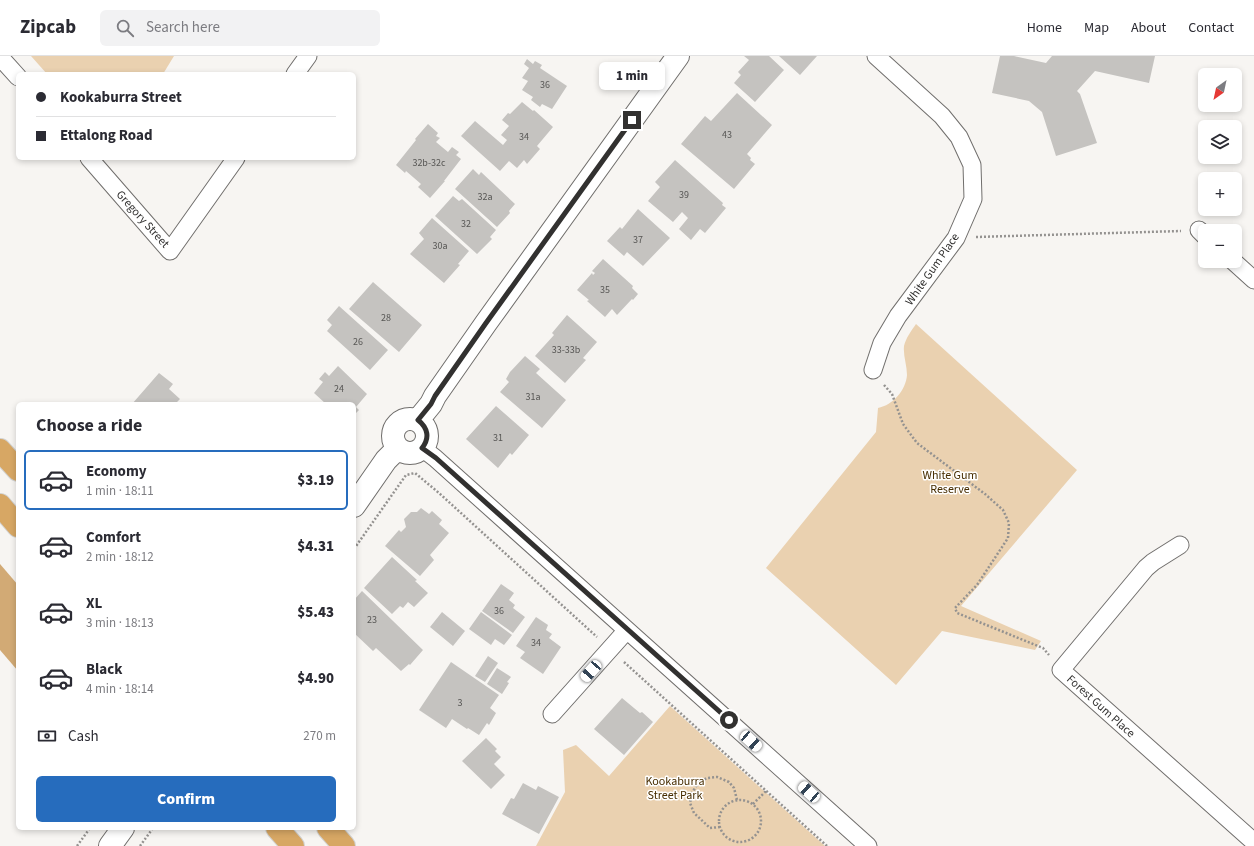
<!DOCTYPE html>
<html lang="en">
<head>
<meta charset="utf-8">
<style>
	body { margin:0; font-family:"Source Sans 3",sans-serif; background:#f2f2f3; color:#2b2b33; height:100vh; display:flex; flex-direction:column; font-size:15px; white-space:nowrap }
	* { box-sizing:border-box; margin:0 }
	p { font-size:13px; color:#7c7c81 }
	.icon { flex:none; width:22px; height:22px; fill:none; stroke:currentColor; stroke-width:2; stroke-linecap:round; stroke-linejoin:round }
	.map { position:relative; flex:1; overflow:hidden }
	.panel { position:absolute; left:16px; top:346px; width:340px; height:428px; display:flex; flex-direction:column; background:#fff; border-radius:6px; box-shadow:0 2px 6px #0003 }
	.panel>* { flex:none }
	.banner { position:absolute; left:16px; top:16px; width:340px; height:88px; border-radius:6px; box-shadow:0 2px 6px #0003; display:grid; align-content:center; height:88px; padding:0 20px; background:#fff }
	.needle { width:26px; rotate:213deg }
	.fabs { position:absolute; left:1198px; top:12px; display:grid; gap:8px }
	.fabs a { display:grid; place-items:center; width:44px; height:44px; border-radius:6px; background:#fff; box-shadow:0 2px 6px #0003; font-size:20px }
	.end { position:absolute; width:18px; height:18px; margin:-9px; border:5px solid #323130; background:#fff; box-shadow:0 0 0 2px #fff }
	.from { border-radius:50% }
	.bubble { position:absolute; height:28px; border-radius:6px; background:#fff; box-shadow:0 2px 6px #0003; font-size:13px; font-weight:800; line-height:28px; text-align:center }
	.car { position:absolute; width:12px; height:24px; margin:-12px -6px; border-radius:5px; box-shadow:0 0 3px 1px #0007; background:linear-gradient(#fff 24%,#345 0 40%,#fff 0 76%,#345 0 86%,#fff 0) }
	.banner b { display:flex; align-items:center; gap:14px; height:38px; font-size:15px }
	.banner b+b { border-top:1px solid #e1e1e2 }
	.banner i { width:10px; height:10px; background:#2b2b33 }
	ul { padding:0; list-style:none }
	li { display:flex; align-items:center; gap:12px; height:60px; margin:0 8px 6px; padding:0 12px; border:2px solid transparent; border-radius:6px }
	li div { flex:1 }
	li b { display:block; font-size:15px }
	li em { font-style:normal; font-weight:800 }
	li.active { border-color:#266cbd }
	li>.icon { width:36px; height:36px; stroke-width:1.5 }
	h2 { padding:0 20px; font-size:18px; line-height:48px }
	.pay { display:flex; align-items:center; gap:10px; height:44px; padding:0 20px; font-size:15px }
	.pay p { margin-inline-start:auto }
	.cta { display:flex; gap:8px; margin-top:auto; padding:8px 20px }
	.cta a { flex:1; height:46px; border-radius:6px; background:#266cbd; color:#fff; font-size:16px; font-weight:800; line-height:46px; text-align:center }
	header { display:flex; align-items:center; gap:24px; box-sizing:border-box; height:56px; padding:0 20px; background:#fff; border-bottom:1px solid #e1e1e2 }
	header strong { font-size:19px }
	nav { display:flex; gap:22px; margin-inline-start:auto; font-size:14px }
	.search { width:280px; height:36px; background:#f2f2f3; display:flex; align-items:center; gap:10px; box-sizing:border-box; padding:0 14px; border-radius:6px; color:#7c7c81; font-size:15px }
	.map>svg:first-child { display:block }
</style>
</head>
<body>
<header>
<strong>Zipcab</strong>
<div class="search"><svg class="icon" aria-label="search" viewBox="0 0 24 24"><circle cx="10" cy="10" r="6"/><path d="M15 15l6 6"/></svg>Search here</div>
<nav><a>Home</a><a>Map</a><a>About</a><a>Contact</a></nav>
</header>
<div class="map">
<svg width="1254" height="790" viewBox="0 0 1254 790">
	<rect width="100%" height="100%" fill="#f7f5f2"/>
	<path fill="#ead1b0" d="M31,0H174L163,18H47Z
		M916,268L1077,414L961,550L1041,585L1035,594L942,575L896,629L766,512L876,376L878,352C893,349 906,334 907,319C907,309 903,300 904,290C906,282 911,275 916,268Z
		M670,650L825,790H536L565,736L563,694L576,689L609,720Z"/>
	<path fill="#d2aa75" d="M0,508L18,529V615L0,594Z"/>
	<path fill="#c5c3c0" d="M744,0H769L784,14L755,46L734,27L741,19L738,16L749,4Z
		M779,0H817L800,19Z
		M1000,0H1014L1046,7L1052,0H1155L1149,27L1095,15L1077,35L1080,38L1097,87L1056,100L1042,56L1029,45L992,37Z
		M527,3L533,8L535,5L542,9L540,12L567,30L552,53L542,48L540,51L531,44L533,41L522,34L528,25L522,22L529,12L524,8Z
		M737,37L772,69L747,98L751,102L750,104L755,108L734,133L681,88L705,60L711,65Z
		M522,46L533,55L534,54L553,71L537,90L540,93L527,108L524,104L517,112L509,105L500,115L461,80L475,65L503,89L507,84L501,79L509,70L502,64L508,57L510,58Z
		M428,68L438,77L436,80L440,82L436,86L448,96L452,91L459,96L456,99L461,103L444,125H445L430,142L418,131L421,128L406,115L405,117L396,109L416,84L415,83Z
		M675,104L723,147L722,149L726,152L705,177L700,173L691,184L679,173L688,162L682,156L673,166L648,145L660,131L655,126Z
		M473,113L479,119L481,116L515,148L509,155L510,157L497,171L455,133Z
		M453,140L459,145L462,143L496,174L490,181L492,183L477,198L435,160Z
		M638,153L670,182L643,210L627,196L624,200L607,185L620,171L622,173Z
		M432,162L469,195L458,208L460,209L444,227L410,198L424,183L419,177Z
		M603,203L633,230L632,232L638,238L633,244L632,243L617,259L612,253L605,261L587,245L589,244L577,234L592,217L593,219L595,217L592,215Z
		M373,226L422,269L399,296L349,253Z
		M339,250L388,294L370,314L327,275L332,269L327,264Z
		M567,259L597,286L583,302L586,304L565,327L535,300L554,279L552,277Z
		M525,300L540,313L536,317L566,344L542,372L500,336L509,326L506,323L510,316Z
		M338,310L367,338L356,351L359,354L354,359V348H326L314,337L323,326L319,323L325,316L329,320Z
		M159,317L173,328L169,333L180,343L175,348H132Z
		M496,350L529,379L512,399L510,397L498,412L466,383Z
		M421,452L429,458L432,455L442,464L439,468L449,477L430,499L434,504L420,520L385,490L399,474L401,476L406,471L404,463L411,456H417Z
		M392,501L417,524L415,525L428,537L414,551L408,546L403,552L400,550L392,558L364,532Z
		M501,528L514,537L509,544L515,549L513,552L525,561L513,577L482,555Z
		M362,535L423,594L410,609L409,608L401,615L376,592L373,595L354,577V544Z
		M442,556L465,575L453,590L430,571Z
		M481,556L512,579L504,589L495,583L491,589L469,573Z
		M536,561L548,569L546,574L552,578L549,582L561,591L543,618L520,602L525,596L516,590Z
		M488,600L498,607L485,626L475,620Z
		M451,606L499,639L490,652L496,657L489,669L487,667L479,679L468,672L467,673L452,663L446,672L419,654Z
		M497,612L511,621L507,626L509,627L502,638L487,628Z
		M622,642L640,657L642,656L653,666L624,699L594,673Z
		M486,682L497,693L495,695L501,701L494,708L505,719L491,733L462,705Z
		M523,727L536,734L538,730L559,741L539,778L502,758L511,742L514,743Z"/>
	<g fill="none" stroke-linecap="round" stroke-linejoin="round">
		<g stroke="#706e6c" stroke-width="19">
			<path id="street" d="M0,1L18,21
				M295,18L308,0
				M89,102L170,195L236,102
				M1199,174L1205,180
				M1233,205L1254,224
				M873,314L882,287L898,260L956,182L973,143L972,109L959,81L942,60L876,0
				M422,392L435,402L868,790
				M1180,489L1153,506L1146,512L1061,614L1254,786
				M552,658L627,574"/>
		</g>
		<g stroke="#706e6c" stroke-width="24">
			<path id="secondary" d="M393 380a17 17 0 1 1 34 0a17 17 0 1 1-34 0Z
				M418,364L431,348L435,340L486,267L678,0
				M354,450L386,404L398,392
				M110,790L123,772"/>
		</g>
		<g stroke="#d2d2d1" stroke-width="24">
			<path id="highway" d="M0,394L18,414
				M0,449L18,470
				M277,772L293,790
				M328,772L344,790"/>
		</g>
		<path stroke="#949290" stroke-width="2.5" stroke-dasharray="2 2" stroke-linecap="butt" d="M976,181L1181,175
			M884,329L892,338L903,368L917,387L985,438L1003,454L1009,467L1008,482L977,529L955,552L957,557L1043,592L1049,599
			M354,493L406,419L415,417L439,437L597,581
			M624,606L827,790
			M719 765a21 21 0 1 1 42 0a21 21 0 1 1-42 0Z
			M753,748L766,735
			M720,771L710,772L694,757L690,747L692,737L698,727L707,722L717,721L729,726L734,732L737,744
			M77,790L90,772
			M140,790L153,772"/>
		<use href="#street" stroke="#fff" stroke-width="17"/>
		<use href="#secondary" stroke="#fff" stroke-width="22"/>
		<use href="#highway" stroke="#d7a764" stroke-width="22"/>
	</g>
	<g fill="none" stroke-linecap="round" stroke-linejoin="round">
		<path stroke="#323130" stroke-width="5" d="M632,64L486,267L435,340L431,348L418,364C428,372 430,382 422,392L436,402L729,664"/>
	</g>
	<g text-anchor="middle" stroke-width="3" stroke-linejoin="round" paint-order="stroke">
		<g font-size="10" fill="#575654">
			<text x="545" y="32">36</text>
			<text x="727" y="82">43</text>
			<text x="524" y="84">34</text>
			<text x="429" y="110">32b-32c</text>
			<text x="684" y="142">39</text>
			<text x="485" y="144">32a</text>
			<text x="466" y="171">32</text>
			<text x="638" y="187">37</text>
			<text x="440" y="193">30a</text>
			<text x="605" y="237">35</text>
			<text x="386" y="265">28</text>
			<text x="358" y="289">26</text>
			<text x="566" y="297">33-33b</text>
			<text x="339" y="336">24</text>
			<text x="533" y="344">31a</text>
			<text x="498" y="385">31</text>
			<text x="499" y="558">36</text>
			<text x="372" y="567">23</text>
			<text x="536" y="590">34</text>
			<text x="460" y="650">3</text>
		</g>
		<g font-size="12" fill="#323130" stroke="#fff">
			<text transform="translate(143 163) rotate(48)" y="4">Gregory Street</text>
			<text transform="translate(932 213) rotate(-55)" y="4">White Gum Place</text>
			<text transform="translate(1101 650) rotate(42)" y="4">Forest Gum Place</text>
		</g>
		<g font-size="12" fill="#472d00" stroke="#fff">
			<text x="950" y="423">White Gum<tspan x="950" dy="14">Reserve</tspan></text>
			<text x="675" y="729">Kookaburra<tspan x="675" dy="14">Street Park</tspan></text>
		</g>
	</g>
</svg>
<div class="fabs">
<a><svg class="needle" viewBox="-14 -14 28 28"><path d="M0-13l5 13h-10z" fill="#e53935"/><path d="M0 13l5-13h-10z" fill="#7c7c81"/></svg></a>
<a><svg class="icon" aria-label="layers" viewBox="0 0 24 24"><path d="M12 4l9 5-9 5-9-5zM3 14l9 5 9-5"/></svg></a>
<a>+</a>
<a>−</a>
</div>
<i class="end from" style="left:729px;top:664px"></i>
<i class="end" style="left:632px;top:64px"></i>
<div class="bubble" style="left:599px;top:6px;width:66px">1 min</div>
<i class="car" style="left:591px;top:615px;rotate:222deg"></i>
<i class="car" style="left:751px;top:685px;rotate:132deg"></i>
<i class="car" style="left:809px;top:736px;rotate:312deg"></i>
<div class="banner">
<b><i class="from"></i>Kookaburra Street</b>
<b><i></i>Ettalong Road</b>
</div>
<section class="panel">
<h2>Choose a ride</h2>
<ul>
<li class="active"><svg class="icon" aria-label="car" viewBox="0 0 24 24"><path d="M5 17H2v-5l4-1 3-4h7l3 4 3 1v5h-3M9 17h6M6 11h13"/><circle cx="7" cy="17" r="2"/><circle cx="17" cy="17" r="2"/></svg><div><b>Economy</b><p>1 min · 18:11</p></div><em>$3.19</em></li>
<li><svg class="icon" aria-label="car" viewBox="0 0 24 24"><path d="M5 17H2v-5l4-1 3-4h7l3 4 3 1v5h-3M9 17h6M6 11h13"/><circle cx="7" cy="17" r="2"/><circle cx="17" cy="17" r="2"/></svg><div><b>Comfort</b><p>2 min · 18:12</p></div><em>$4.31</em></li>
<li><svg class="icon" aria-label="car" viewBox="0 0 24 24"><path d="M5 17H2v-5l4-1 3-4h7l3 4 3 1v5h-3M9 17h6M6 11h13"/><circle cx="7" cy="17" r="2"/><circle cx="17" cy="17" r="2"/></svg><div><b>XL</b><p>3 min · 18:13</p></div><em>$5.43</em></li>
<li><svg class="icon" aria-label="car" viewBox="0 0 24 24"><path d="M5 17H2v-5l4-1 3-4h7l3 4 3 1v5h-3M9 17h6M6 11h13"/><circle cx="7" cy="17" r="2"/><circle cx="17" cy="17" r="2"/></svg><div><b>Black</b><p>4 min · 18:14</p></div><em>$4.90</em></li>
</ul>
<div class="pay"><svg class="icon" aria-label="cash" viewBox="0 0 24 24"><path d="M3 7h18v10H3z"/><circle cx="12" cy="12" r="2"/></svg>Cash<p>270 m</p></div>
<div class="cta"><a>Confirm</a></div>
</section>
</div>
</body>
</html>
